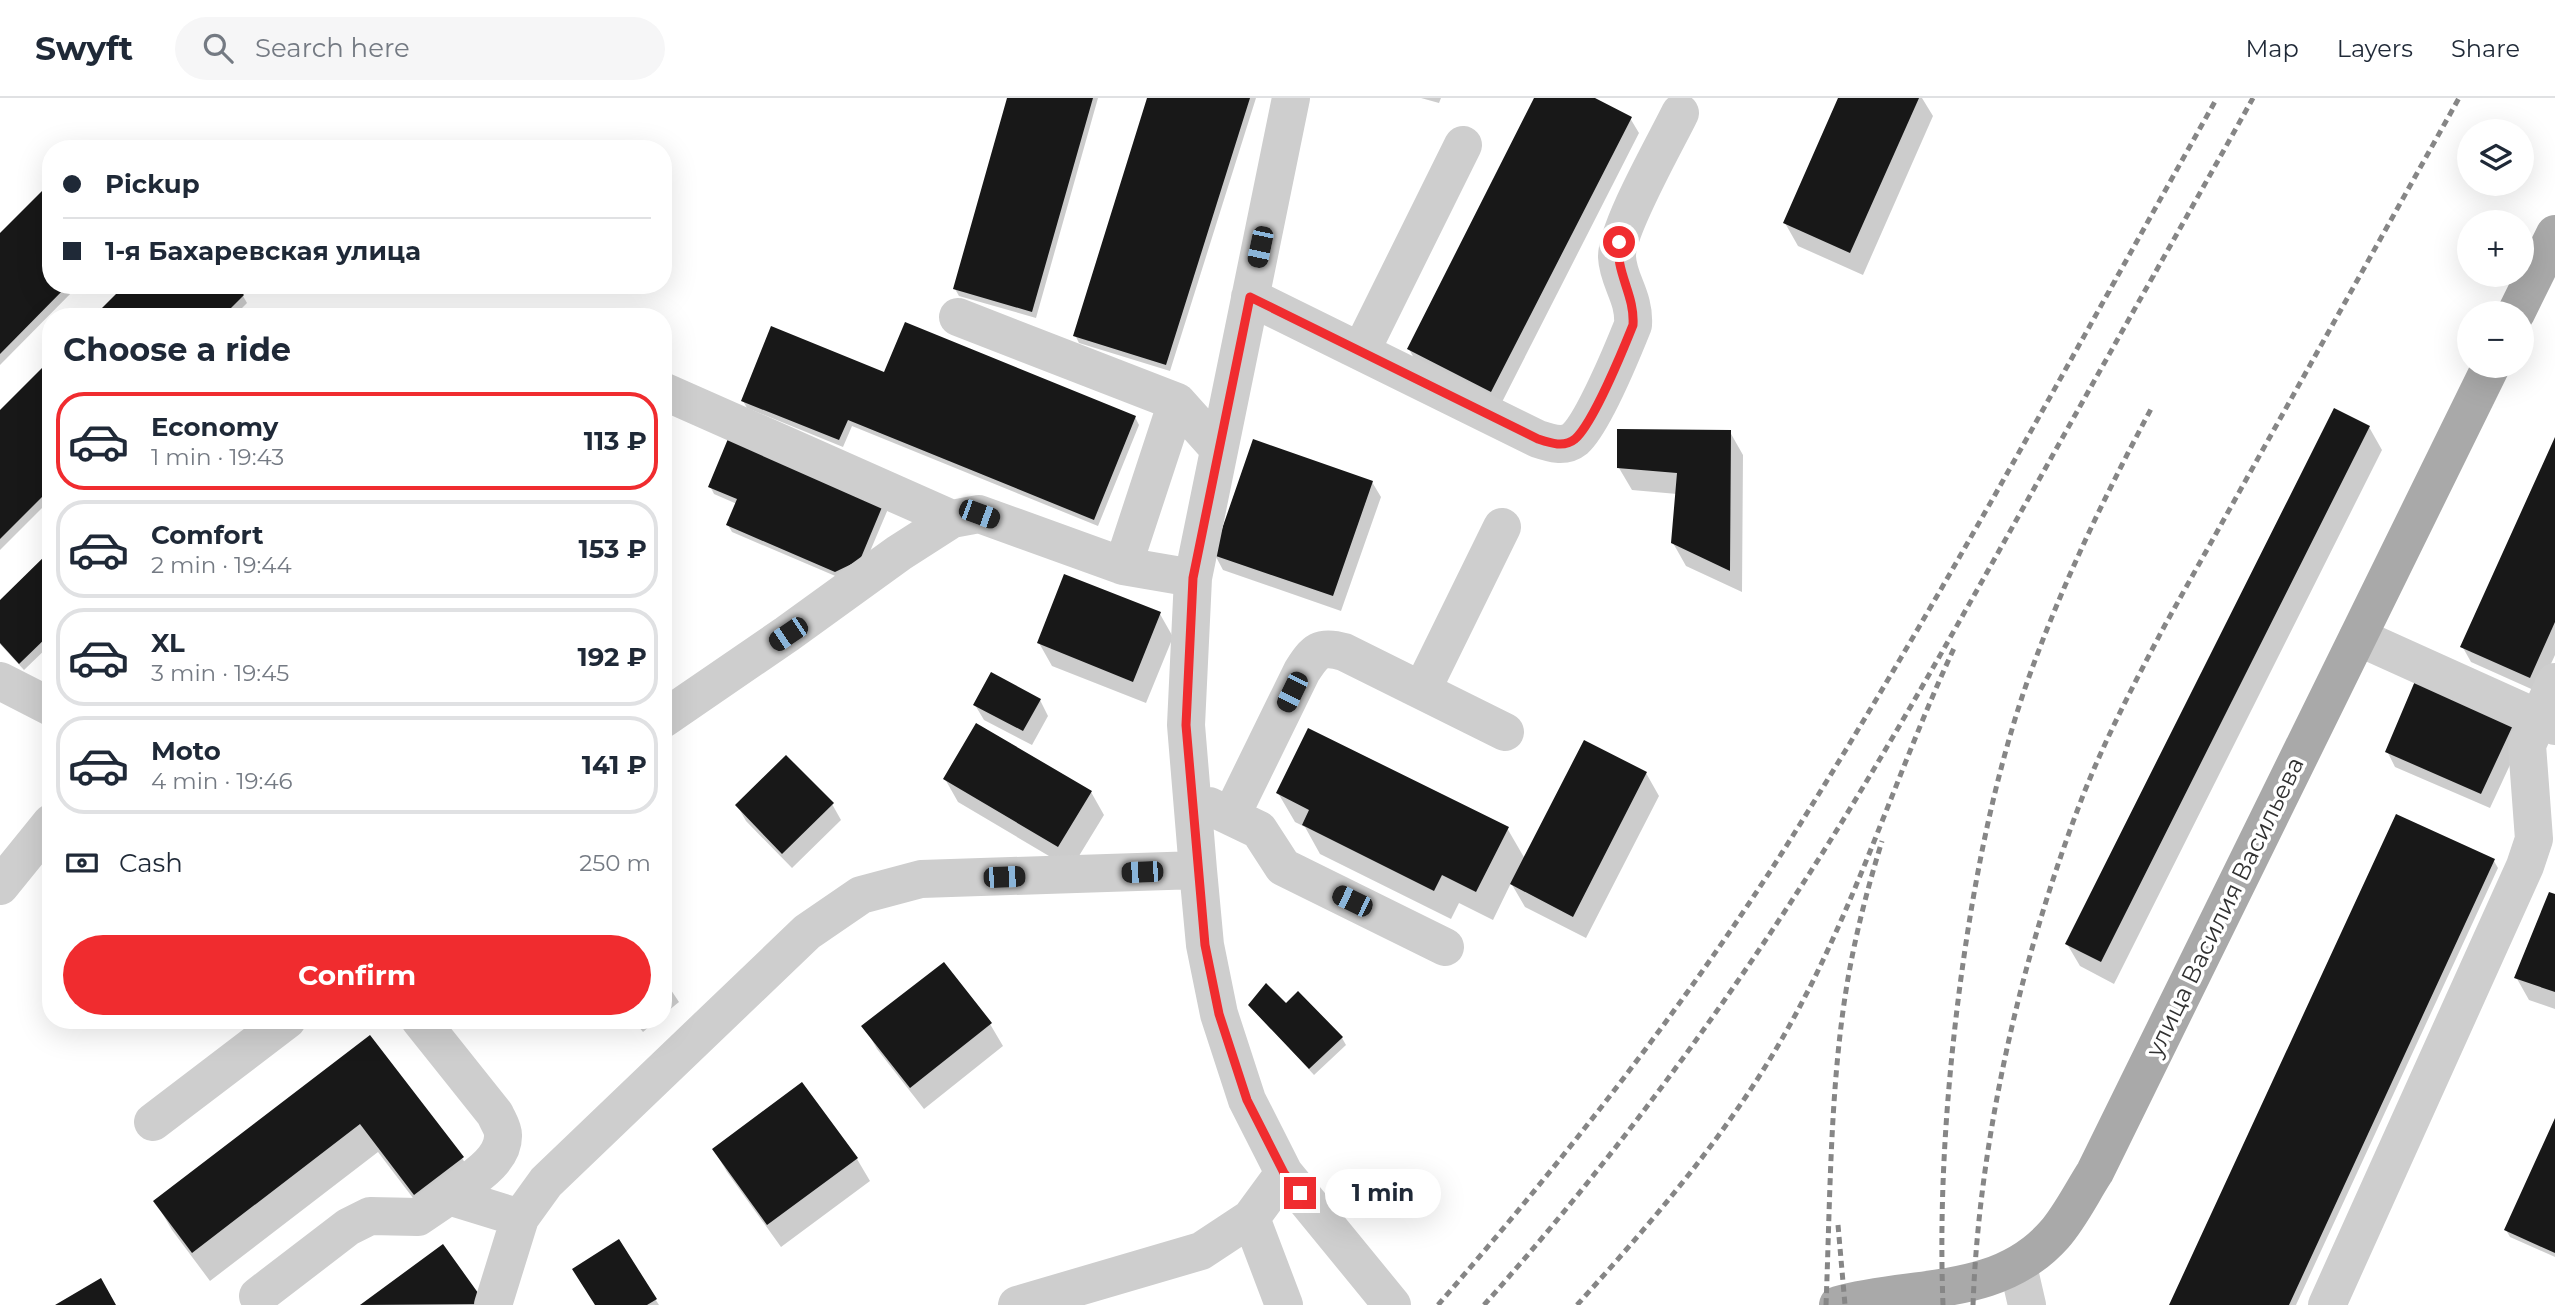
<!DOCTYPE html>
<html lang="en">
<head>
<meta charset="utf-8">
<style>
	body { margin:0; font-family:Montserrat,sans-serif; background:#f6f6f7; color:#1f2937; height:100vh; display:flex; flex-direction:column; font-size:26px; white-space:nowrap }
	* { box-sizing:border-box; margin:0 }
	p { font-size:23px; color:#747a83 }
	.icon { flex:none; width:38px; height:38px; fill:none; stroke:currentColor; stroke-width:2; stroke-linecap:round; stroke-linejoin:round }
	.map { position:relative; flex:1; overflow:hidden }
	.drawer { position:absolute; left:42px; top:210px; width:630px; height:721px; display:flex; flex-direction:column; background:#fff; border-radius:28px; box-shadow:0 7px 28px #0002 }
	.drawer>* { flex:none }
	.guide { position:absolute; left:42px; top:42px; width:630px; height:154px; border-radius:28px; box-shadow:0 7px 28px #0002; display:grid; align-content:center; height:154px; padding:0 21px; background:#fff }
	.tools { position:absolute; left:2457px; top:21px; display:grid; gap:14px }
	.tools a { display:grid; place-items:center; width:77px; height:77px; border-radius:50%; background:#fff; box-shadow:0 7px 28px #0002; font-size:35px }
	.end { position:absolute; width:32px; height:32px; margin:-16px; border:9px solid #f02c2f; background:#fff; box-shadow:0 0 0 4px #fff }
	.from { border-radius:50% }
	.bubble { position:absolute; height:49px; border-radius:24px; background:#fff; box-shadow:0 7px 28px #0002; font-size:23px; font-weight:700; line-height:49px; text-align:center }
	.car { position:absolute; width:21px; height:42px; margin:-21px -10px; border-radius:9px; box-shadow:0 0 5px 2px #0007; background:linear-gradient(#222 24%,#8ab4d8 0 40%,#222 0 76%,#8ab4d8 0 86%,#222 0) }
	.guide b { display:flex; align-items:center; gap:24px; height:66px; font-size:26px }
	.guide b+b { border-top:2px solid #e0e1e3 }
	.guide i { width:18px; height:18px; background:#1f2937 }
	ul { padding:0; list-style:none }
	li { display:flex; align-items:center; gap:21px; height:98px; margin:0 14px 10px; padding:0 7px; border:4px solid #e0e1e3; border-radius:28px }
	li div { flex:1 }
	li b { display:block; font-size:26px }
	li em { font-style:normal; font-weight:700 }
	li.selected { border-color:#f02c2f }
	li>.icon { width:63px; height:63px; stroke-width:1.5 }
	h2 { padding:0 21px; font-size:32px; line-height:84px }
	.pay { display:flex; align-items:center; gap:18px; height:77px; padding:0 21px; font-size:26px }
	.pay p { margin-inline-start:auto }
	.button { display:flex; gap:14px; margin-top:auto; padding:14px 21px }
	.button a { flex:1; height:80px; border-radius:42px; background:#f02c2f; color:#fff; font-size:28px; font-weight:700; line-height:80px; text-align:center }
	header { display:flex; align-items:center; gap:42px; box-sizing:border-box; height:98px; padding:0 35px; background:#fff; border-bottom:2px solid #e0e1e3 }
	header strong { font-size:33px }
	nav { display:flex; gap:38px; margin-inline-start:auto; font-size:24px }
	.search { width:490px; height:63px; background:#f6f6f7; display:flex; align-items:center; gap:18px; box-sizing:border-box; padding:0 24px; border-radius:38px; color:#747a83; font-size:26px }
	.map>svg:first-child { display:block }
</style>
</head>
<body>
<header>
<strong>Swyft</strong>
<div class="search"><svg class="icon" aria-label="search" viewBox="0 0 24 24"><circle cx="10" cy="10" r="6"/><path d="M15 15l6 6"/></svg>Search here</div>
<nav><a>Map</a><a>Layers</a><a>Share</a></nav>
</header>
<div class="map">
<svg width="2555" height="1207" viewBox="0 0 2555 1207">
	<rect width="100%" height="100%" fill="#fff"/>
	<path fill="#0003" d="M1009,0H1098L1036,220L959,198L955,191Z
		M1149,0H1256L1170,273L1079,245L1075,237Z
		M1421,0H1441L1439,5Z
		M1536,0H1591L1630,20L1639,35L1500,308L1417,266L1409,251Z
		M1840,0H1922L1933,18L1863,177L1798,148L1785,125Z
		M0,138L51,187H79L0,267Z
		M243,198L247,205L233,219H96Z
		M51,264V401L0,452V314Z
		M885,276L1135,319L1139,327L1098,428L852,328L843,349L747,310L743,303Z
		M2369,329L2382,352L2114,886L2080,868L2067,846Z
		M1730,334L1743,357L1742,494L1686,468L1673,445L1677,396L1632,392L1619,370Z
		M2555,343V557L2538,594L2471,564L2462,548Z
		M1372,384L1381,399L1341,513L1223,472L1215,457Z
		M710,388L888,411L863,470L840,480L732,434L728,427L737,406L714,396Z
		M51,454V546L24,572L0,546V505Z
		M1160,516L1173,539L1146,605L1052,568L1039,545Z
		M1040,602L1048,618L1032,647L984,622L975,607Z
		M2513,626L2522,641L2490,710L2395,669L2387,653Z
		M1646,675L1659,698L1586,840L1525,809L1511,785L1493,822L1459,805L1451,821L1320,756L1305,729L1295,724L1278,695L1507,730L1525,761Z
		M945,681L1091,694L1104,717L1071,771L958,704Z
		M832,706L841,722L792,770L746,723L737,707Z
		M2494,763L2498,770L2296,1207H2171Z
		M2555,798V911L2529,902L2516,879Z
		M663,880L679,904L663,917Z
		M1250,907H1286L1342,940L1346,947L1314,977Z
		M633,922H657L643,934Z
		M990,926L1003,948L924,1011L877,951L864,928Z
		M370,939L462,1060L479,1089L432,1125L378,1054L210,1183L172,1132L155,1103Z
		M802,987L857,1061L870,1083L781,1149L727,1074L714,1052Z
		M2555,1025V1159L2510,1139L2506,1132Z
		M618,1144L659,1207H596Z
		M443,1149L485,1207H362Z"/>
	<path fill="#181818" d="M1007,0H1093L1032,214L953,191Z
		M1147,0H1250L1166,267L1073,238Z
		M1534,0H1595L1632,19L1491,294L1407,251Z
		M1838,0H1919L1850,155L1783,125Z
		M51,84V187H68L0,256V135Z
		M125,187H235L244,197L222,219H93Z
		M905,224L1136,318L1094,422L848,322L839,342L741,303L771,228L884,274Z
		M51,261V390L0,441V312Z
		M2334,310L2370,328L2101,864L2065,846Z
		M1617,331L1731,332L1730,473L1671,445L1677,375L1617,370Z
		M730,336L885,402L860,462L835,474L726,427L737,401L708,389Z
		M2555,339V524L2530,580L2460,549Z
		M1253,341L1373,383L1333,498L1213,457Z
		M51,452V535L19,566L0,545V502Z
		M1064,476L1161,514L1133,584L1037,545Z
		M991,574L1041,601L1023,633L973,607Z
		M2418,576L2514,625L2481,696L2385,654Z
		M976,625L1092,693L1058,749L943,681Z
		M1308,630L1509,729L1476,794L1442,777L1434,793L1302,727L1309,712L1276,695Z
		M1584,642L1647,674L1573,819L1510,786Z
		M786,657L834,705L782,756L735,707Z
		M2396,716L2495,761L2289,1207H2169Z
		M2549,794L2555,796V894L2514,880Z
		M944,864L992,925L910,990L861,928Z
		M1266,885L1286,905L1298,893L1343,939L1309,971L1248,907Z
		M370,937L464,1059L414,1097L360,1026L192,1155L153,1103Z
		M802,984L858,1060L767,1127L712,1051Z
		M2555,1020V1155L2504,1132Z
		M619,1141L657,1201L647,1207H595L572,1171Z
		M443,1146L486,1206L360,1207Z
		M101,1180L116,1207H55Z"/>
	<g fill="none" stroke-linecap="round" stroke-linejoin="round">
		<path stroke="#cecece" stroke-width="38" d="M1291,0L1193,480L1186,627L1198,772L1205,847L1219,916L1247,1002L1284,1075L1392,1207
			M1250,199L1538,341C1550,345 1564,350 1575,341C1593,325 1623,252 1633,227C1635,199 1618,183 1617,159C1616,131 1666,44 1680,15
			M958,219L1177,304L1219,351
			M1361,253L1463,47
			M663,293L952,421
			M1123,468L1177,304
			M2358,539L2555,628
			M0,583L51,609
			M1422,592L1502,429
			M663,621L787,536L899,455L952,421L979,416L1123,468L1193,480
			M1209,708L1259,732L1283,769L1445,849
			M1231,718L1302,573C1315,553 1320,547 1344,554L1505,634
			M0,788L51,725
			M420,922L495,1016C498,1023 503,1030 503,1037C504,1064 468,1083 449,1098
			M153,1024L287,922
			M1284,1075L1251,1120L1284,1207
			M2018,1168L2027,1207
			M258,1198L348,1129L370,1118L418,1119L449,1098L520,1120
			M493,1207L520,1120L546,1084L807,834L861,797L921,781L1198,772
			M1017,1207L1201,1153L1251,1120
			M2327,1207L2525,768L2534,741L2527,647L2555,584"/>
		<path stroke="#a9a9a9" stroke-width="38" d="M2516,215L2555,136
			M1838,1207C1912,1186 1997,1201 2054,1137C2070,1119 2082,1094 2095,1074L2491,268"/>
		<path stroke="#868686" stroke-width="5" stroke-dasharray="7 5" stroke-linecap="butt" d="M1838,1127L1845,1207
			M1438,1207C1561,1065 1678,917 1780,758C1936,512 2074,254 2217,0
			M1484,1207C1616,1059 1735,896 1840,727C1912,610 1978,490 2045,371C2114,247 2184,124 2253,0
			M1577,1207C1652,1124 1727,1037 1783,939C1854,816 1895,677 1955,548
			M1826,1207C1830,1106 1830,998 1845,899C1853,846 1866,795 1882,743
			M1943,1207C1939,1103 1946,998 1959,895C1972,794 1991,693 2023,596C2057,497 2102,403 2151,311
			M1973,1207C1979,1039 2023,851 2084,695C2107,637 2136,582 2165,527L2459,0"/>
	</g>
	<g fill="none" stroke-linecap="round" stroke-linejoin="round">
		<path stroke="#f02c2f" stroke-width="9" d="M1300,1095L1284,1075L1247,1002L1219,916L1205,847L1186,627L1193,480L1250,199L1538,341C1550,345 1564,350 1575,341C1593,325 1623,252 1633,227C1635,196 1615,175 1619,144"/>
	</g>
	<g text-anchor="middle" stroke-width="7" stroke-linejoin="round" paint-order="stroke">
		<g font-size="24" fill="#313131" stroke="#fff">
			<text transform="translate(2225 809) rotate(-64)" y="8">улица Василия Васильева</text>
		</g>
	</g>
</svg>
<div class="tools">
<a><svg class="icon" aria-label="layers" viewBox="0 0 24 24"><path d="M12 4l9 5-9 5-9-5zM3 14l9 5 9-5"/></svg></a>
<a>+</a>
<a>−</a>
</div>
<i class="end from" style="left:1619px;top:144px"></i>
<i class="end" style="left:1300px;top:1095px"></i>
<div class="bubble" style="left:1325px;top:1071px;width:116px">1 min</div>
<i class="car" style="left:1260px;top:149px;rotate:192deg"></i>
<i class="car" style="left:979px;top:416px;rotate:110deg"></i>
<i class="car" style="left:788px;top:536px;rotate:236deg"></i>
<i class="car" style="left:1292px;top:594px;rotate:206deg"></i>
<i class="car" style="left:1142px;top:774px;rotate:268deg"></i>
<i class="car" style="left:1004px;top:779px;rotate:88deg"></i>
<i class="car" style="left:1352px;top:803px;rotate:296deg"></i>
<div class="guide">
<b><i class="from"></i>Pickup</b>
<b><i></i>1-я Бахаревская улица</b>
</div>
<section class="drawer">
<h2>Choose a ride</h2>
<ul>
<li class="selected"><svg class="icon" aria-label="car" viewBox="0 0 24 24"><path d="M5 17H2v-5l4-1 3-4h7l3 4 3 1v5h-3M9 17h6M6 11h13"/><circle cx="7" cy="17" r="2"/><circle cx="17" cy="17" r="2"/></svg><div><b>Economy</b><p>1 min · 19:43</p></div><em>113 ₽</em></li>
<li><svg class="icon" aria-label="car" viewBox="0 0 24 24"><path d="M5 17H2v-5l4-1 3-4h7l3 4 3 1v5h-3M9 17h6M6 11h13"/><circle cx="7" cy="17" r="2"/><circle cx="17" cy="17" r="2"/></svg><div><b>Comfort</b><p>2 min · 19:44</p></div><em>153 ₽</em></li>
<li><svg class="icon" aria-label="car" viewBox="0 0 24 24"><path d="M5 17H2v-5l4-1 3-4h7l3 4 3 1v5h-3M9 17h6M6 11h13"/><circle cx="7" cy="17" r="2"/><circle cx="17" cy="17" r="2"/></svg><div><b>XL</b><p>3 min · 19:45</p></div><em>192 ₽</em></li>
<li><svg class="icon" aria-label="car" viewBox="0 0 24 24"><path d="M5 17H2v-5l4-1 3-4h7l3 4 3 1v5h-3M9 17h6M6 11h13"/><circle cx="7" cy="17" r="2"/><circle cx="17" cy="17" r="2"/></svg><div><b>Moto</b><p>4 min · 19:46</p></div><em>141 ₽</em></li>
</ul>
<div class="pay"><svg class="icon" aria-label="cash" viewBox="0 0 24 24"><path d="M3 7h18v10H3z"/><circle cx="12" cy="12" r="2"/></svg>Cash<p>250 m</p></div>
<div class="button"><a>Confirm</a></div>
</section>
</div>
</body>
</html>
